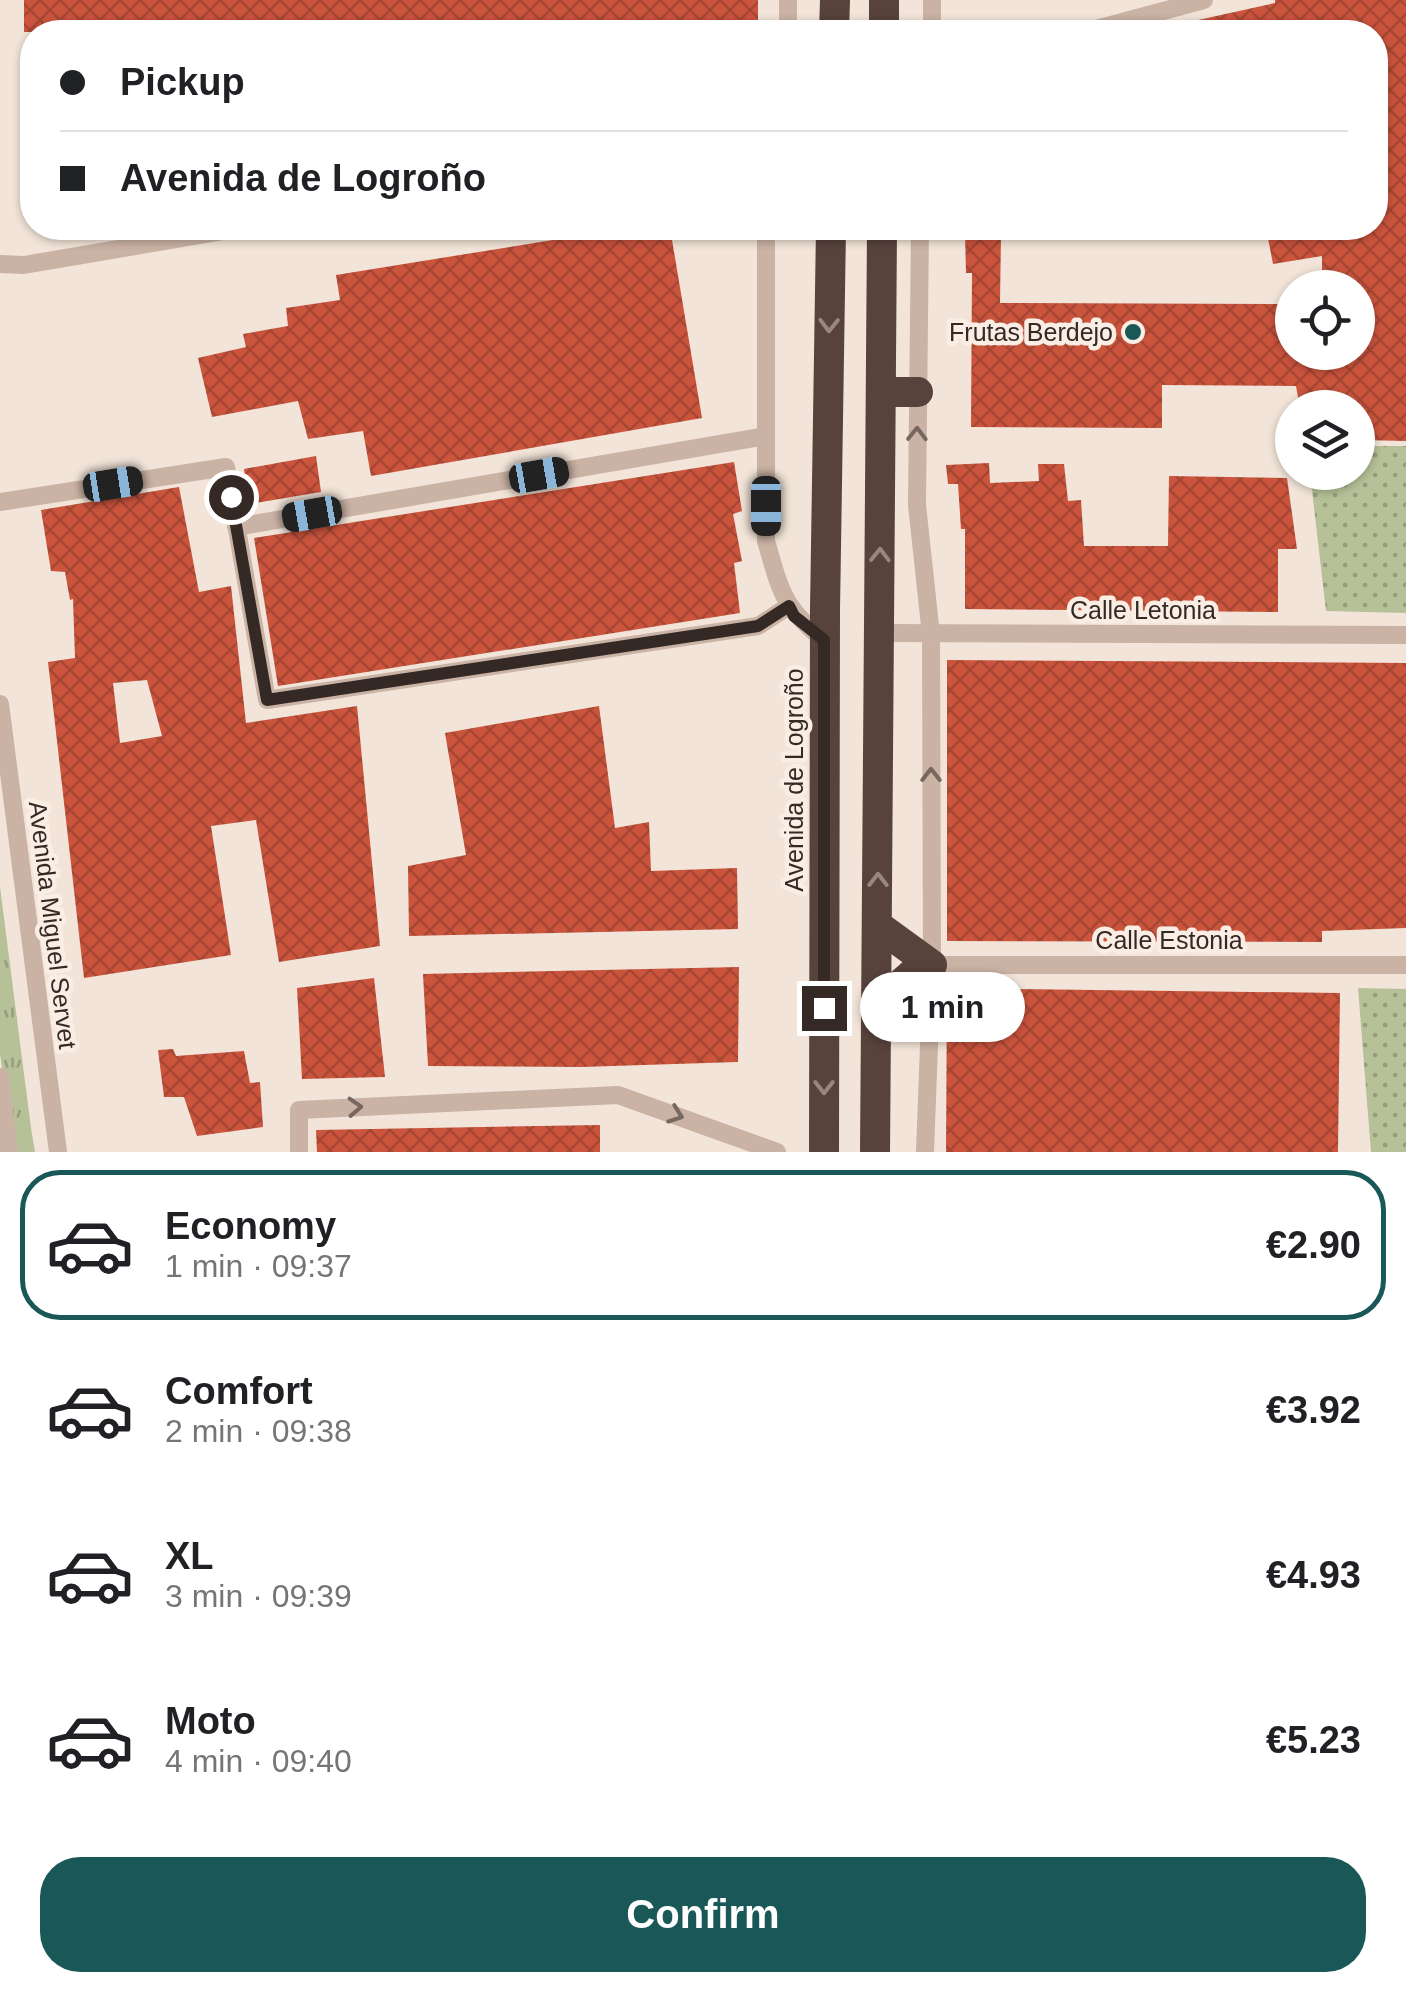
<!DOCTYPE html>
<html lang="en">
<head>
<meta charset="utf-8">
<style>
	body { margin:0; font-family:Arial,sans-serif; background:#f6f6f6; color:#202124; height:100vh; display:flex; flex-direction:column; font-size:38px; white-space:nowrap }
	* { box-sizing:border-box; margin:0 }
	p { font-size:32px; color:#757577 }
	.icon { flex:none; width:55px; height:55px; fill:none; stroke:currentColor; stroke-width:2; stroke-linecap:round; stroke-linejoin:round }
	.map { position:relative; height:1152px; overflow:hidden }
	.drawer { display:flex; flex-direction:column; background:#fff; flex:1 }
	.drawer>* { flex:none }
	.hud { position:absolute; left:20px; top:20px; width:1368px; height:220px; border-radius:40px; box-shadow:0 2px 8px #0004; display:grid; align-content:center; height:220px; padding:0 40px; background:#fff }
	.fabs { position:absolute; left:1275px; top:270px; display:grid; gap:20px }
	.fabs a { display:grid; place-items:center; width:100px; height:100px; border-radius:50%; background:#fff; box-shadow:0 2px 8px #0004; font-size:50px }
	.end { position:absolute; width:45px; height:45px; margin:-22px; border:12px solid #352926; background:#fff; box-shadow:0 0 0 5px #fff }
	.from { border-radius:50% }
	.bubble { position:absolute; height:70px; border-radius:35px; background:#fff; box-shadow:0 2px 8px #0004; font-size:32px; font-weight:800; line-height:70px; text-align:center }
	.car { position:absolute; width:30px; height:60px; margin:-30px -15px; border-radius:12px; box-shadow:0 0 8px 2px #0007; background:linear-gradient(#222 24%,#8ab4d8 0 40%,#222 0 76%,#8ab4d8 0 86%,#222 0) }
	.hud b { display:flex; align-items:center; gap:35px; height:95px; font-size:38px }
	.hud b+b { border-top:2px solid #e0e0e0 }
	.hud i { width:25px; height:25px; background:#202124 }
	ul { padding:18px 0 0; list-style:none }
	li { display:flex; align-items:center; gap:30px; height:150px; margin:0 20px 15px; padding:0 20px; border:5px solid transparent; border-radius:40px }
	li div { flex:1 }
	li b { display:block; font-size:38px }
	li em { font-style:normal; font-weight:800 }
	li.on { border-color:#1a5857 }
	li>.icon { width:90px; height:90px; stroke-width:1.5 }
	.action { display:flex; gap:20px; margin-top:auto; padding:20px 40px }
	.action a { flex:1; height:115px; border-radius:40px; background:#1a5857; color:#fff; font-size:40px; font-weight:800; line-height:115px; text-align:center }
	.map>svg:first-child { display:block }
</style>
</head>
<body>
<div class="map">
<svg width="1406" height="1152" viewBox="0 0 1406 1152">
	<defs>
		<pattern id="grass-dots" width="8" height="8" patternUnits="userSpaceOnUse" patternTransform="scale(2.5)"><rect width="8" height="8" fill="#b7c198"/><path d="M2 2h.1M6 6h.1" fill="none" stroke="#969d7c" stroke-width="1.8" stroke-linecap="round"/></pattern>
		<pattern id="park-tufts" width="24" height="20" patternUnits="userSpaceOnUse" patternTransform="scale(2.5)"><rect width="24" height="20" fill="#b7c198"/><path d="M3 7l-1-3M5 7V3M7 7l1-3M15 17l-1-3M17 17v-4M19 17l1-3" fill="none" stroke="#969d7c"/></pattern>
		<pattern id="building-cross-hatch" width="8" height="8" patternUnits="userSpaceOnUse" patternTransform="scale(2.5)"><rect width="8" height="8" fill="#cb543d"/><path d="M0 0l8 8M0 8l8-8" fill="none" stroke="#a64633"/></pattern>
	</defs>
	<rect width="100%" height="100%" fill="#f2e4d8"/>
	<path fill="url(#grass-dots)" d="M1358,446H1406V613L1326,611L1310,473L1358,472Z
		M1358,988L1406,989V1152H1371Z"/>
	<path fill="url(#park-tufts)" d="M0,887L31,1128L35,1152H14L0,1054Z"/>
	<path fill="url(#building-cross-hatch)" fill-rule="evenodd" d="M24,0H758V32H24Z
		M1275,0H1406V441L1358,440V408H1300L1296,386L1162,385V428L971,427L972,273H966L965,234H974V230H992V235H1001L1000,303L1278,304V313L1292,310V352H1358V288H1322V256L1273,264L1266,228H1375V32H1172L1171,26L1275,3Z
		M627,228H670L702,418L371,476L363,431L308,439L298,401L212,417L198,358L246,347L243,334L288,326L286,308L340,300L336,275Z
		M316,456L321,492L249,504L244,469Z
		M734,462L742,511L733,514L742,561L734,563L740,613L278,686L254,538Z
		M989,463L990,483L1039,481L1038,464H1064L1068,501L1081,500L1084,546H1168L1169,476L1287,478L1297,549H1278V612L965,609V529H961L958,484H948L946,465Z
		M179,487L199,592L231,586L246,723L357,706L380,946L279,962L256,820L211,826L231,955L84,978L48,662L75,658L73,599L70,600L65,572L51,571L41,510ZM147,680L162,736L120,743L113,683Z
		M947,660L1406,663V928L1322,931V942L947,941Z
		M599,706L615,828L649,822L651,871L737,868L738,929L409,936L408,866L466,855L445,733Z
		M739,967L738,1062L581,1067L428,1066L423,974Z
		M374,978L385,1077L302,1079L297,988Z
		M947,988L1340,993L1338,1152H946Z
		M173,1049L176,1056L244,1051L250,1083L260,1082L263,1127L197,1136L184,1097H164L158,1050Z
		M600,1125V1152H317L316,1130Z"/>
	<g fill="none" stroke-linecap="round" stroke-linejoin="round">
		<path stroke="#cab2a4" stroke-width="18" d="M788,32V0
			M932,32V0
			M1085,32L1204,0
			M766,228V541C781,592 782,606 824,640
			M920,228L917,505L931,635L932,965L925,1152
			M0,264L24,265L241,228
			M0,502L226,467L267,700L758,626L789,606
			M236,527L766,436
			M879,633L1406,635
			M0,704L58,1152
			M932,965H1406
			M0,1077L9,1152
			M299,1152V1110L618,1095L777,1152"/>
		<path stroke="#57423c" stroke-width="30" d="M834,32L835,0
			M884,32V0
			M882,392H918
			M877,925L932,965
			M876,1006L914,972L932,965
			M824,1152L825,610L831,228
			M875,1152L882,228"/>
	</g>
	<defs><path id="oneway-chevron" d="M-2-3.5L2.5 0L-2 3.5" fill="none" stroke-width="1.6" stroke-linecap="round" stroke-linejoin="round" transform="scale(2.5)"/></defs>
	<g stroke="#98877f">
		<use href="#oneway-chevron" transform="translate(829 325) rotate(91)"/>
		<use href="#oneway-chevron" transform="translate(880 555) rotate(-89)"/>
		<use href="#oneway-chevron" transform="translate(878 880) rotate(-90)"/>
		<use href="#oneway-chevron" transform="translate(824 1087) rotate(90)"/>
	</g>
	<g stroke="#78675f">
		<use href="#oneway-chevron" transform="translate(917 434) rotate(-89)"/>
		<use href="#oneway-chevron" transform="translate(931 775) rotate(-90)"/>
		<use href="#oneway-chevron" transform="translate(355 1107) rotate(-3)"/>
		<use href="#oneway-chevron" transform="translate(676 1115) rotate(20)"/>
	</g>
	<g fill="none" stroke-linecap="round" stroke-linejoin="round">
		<path stroke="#352926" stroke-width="12" d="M231,497L267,700L758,626L789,606L794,616L824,640V1008"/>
	</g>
	<circle fill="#1a5857" stroke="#faeee4" stroke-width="4" cx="1133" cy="332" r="10"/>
	<g text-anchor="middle" stroke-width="9" stroke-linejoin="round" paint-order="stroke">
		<g font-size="25" fill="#352926" stroke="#faeee4" text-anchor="end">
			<text x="1113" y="341">Frutas Berdejo</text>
		</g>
		<g font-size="25" fill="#352926" stroke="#faeee4">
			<text x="1143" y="619">Calle Letonia</text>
			<text transform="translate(794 780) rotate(-90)" y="9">Avenida de Logroño</text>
			<text transform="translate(53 925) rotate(83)" y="9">Avenida Miguel Servet</text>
			<text x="1169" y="949">Calle Estonia</text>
		</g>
	</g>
</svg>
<div class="fabs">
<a><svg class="icon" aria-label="locate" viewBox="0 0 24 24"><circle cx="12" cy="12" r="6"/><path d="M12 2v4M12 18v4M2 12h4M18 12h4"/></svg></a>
<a><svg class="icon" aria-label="layers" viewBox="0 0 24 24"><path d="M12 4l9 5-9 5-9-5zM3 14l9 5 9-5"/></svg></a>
</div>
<i class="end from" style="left:231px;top:497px"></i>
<i class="end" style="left:824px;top:1008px"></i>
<div class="bubble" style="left:860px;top:972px;width:165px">1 min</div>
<i class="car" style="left:539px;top:475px;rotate:80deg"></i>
<i class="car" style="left:113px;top:484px;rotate:81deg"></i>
<i class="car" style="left:766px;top:506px;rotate:180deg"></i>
<i class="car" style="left:312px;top:514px;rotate:260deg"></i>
<div class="hud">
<b><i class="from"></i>Pickup</b>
<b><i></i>Avenida de Logroño</b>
</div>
</div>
<section class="drawer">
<ul>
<li class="on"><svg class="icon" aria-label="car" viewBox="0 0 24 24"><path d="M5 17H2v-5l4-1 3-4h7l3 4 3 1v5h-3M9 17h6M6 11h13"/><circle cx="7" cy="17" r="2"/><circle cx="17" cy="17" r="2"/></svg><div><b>Economy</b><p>1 min · 09:37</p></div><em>€2.90</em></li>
<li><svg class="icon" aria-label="car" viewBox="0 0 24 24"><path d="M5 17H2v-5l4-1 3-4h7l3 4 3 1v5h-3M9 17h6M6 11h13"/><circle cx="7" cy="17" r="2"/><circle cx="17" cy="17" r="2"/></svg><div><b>Comfort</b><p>2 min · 09:38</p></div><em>€3.92</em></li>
<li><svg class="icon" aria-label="car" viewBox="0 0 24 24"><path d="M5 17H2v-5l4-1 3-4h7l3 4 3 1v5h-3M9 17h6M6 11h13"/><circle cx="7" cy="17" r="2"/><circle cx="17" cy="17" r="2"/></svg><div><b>XL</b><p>3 min · 09:39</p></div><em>€4.93</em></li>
<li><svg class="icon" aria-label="car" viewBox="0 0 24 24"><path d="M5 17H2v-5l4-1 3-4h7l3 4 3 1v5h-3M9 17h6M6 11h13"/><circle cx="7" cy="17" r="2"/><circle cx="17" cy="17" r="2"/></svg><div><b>Moto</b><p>4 min · 09:40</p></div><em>€5.23</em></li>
</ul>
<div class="action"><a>Confirm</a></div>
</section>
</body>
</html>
